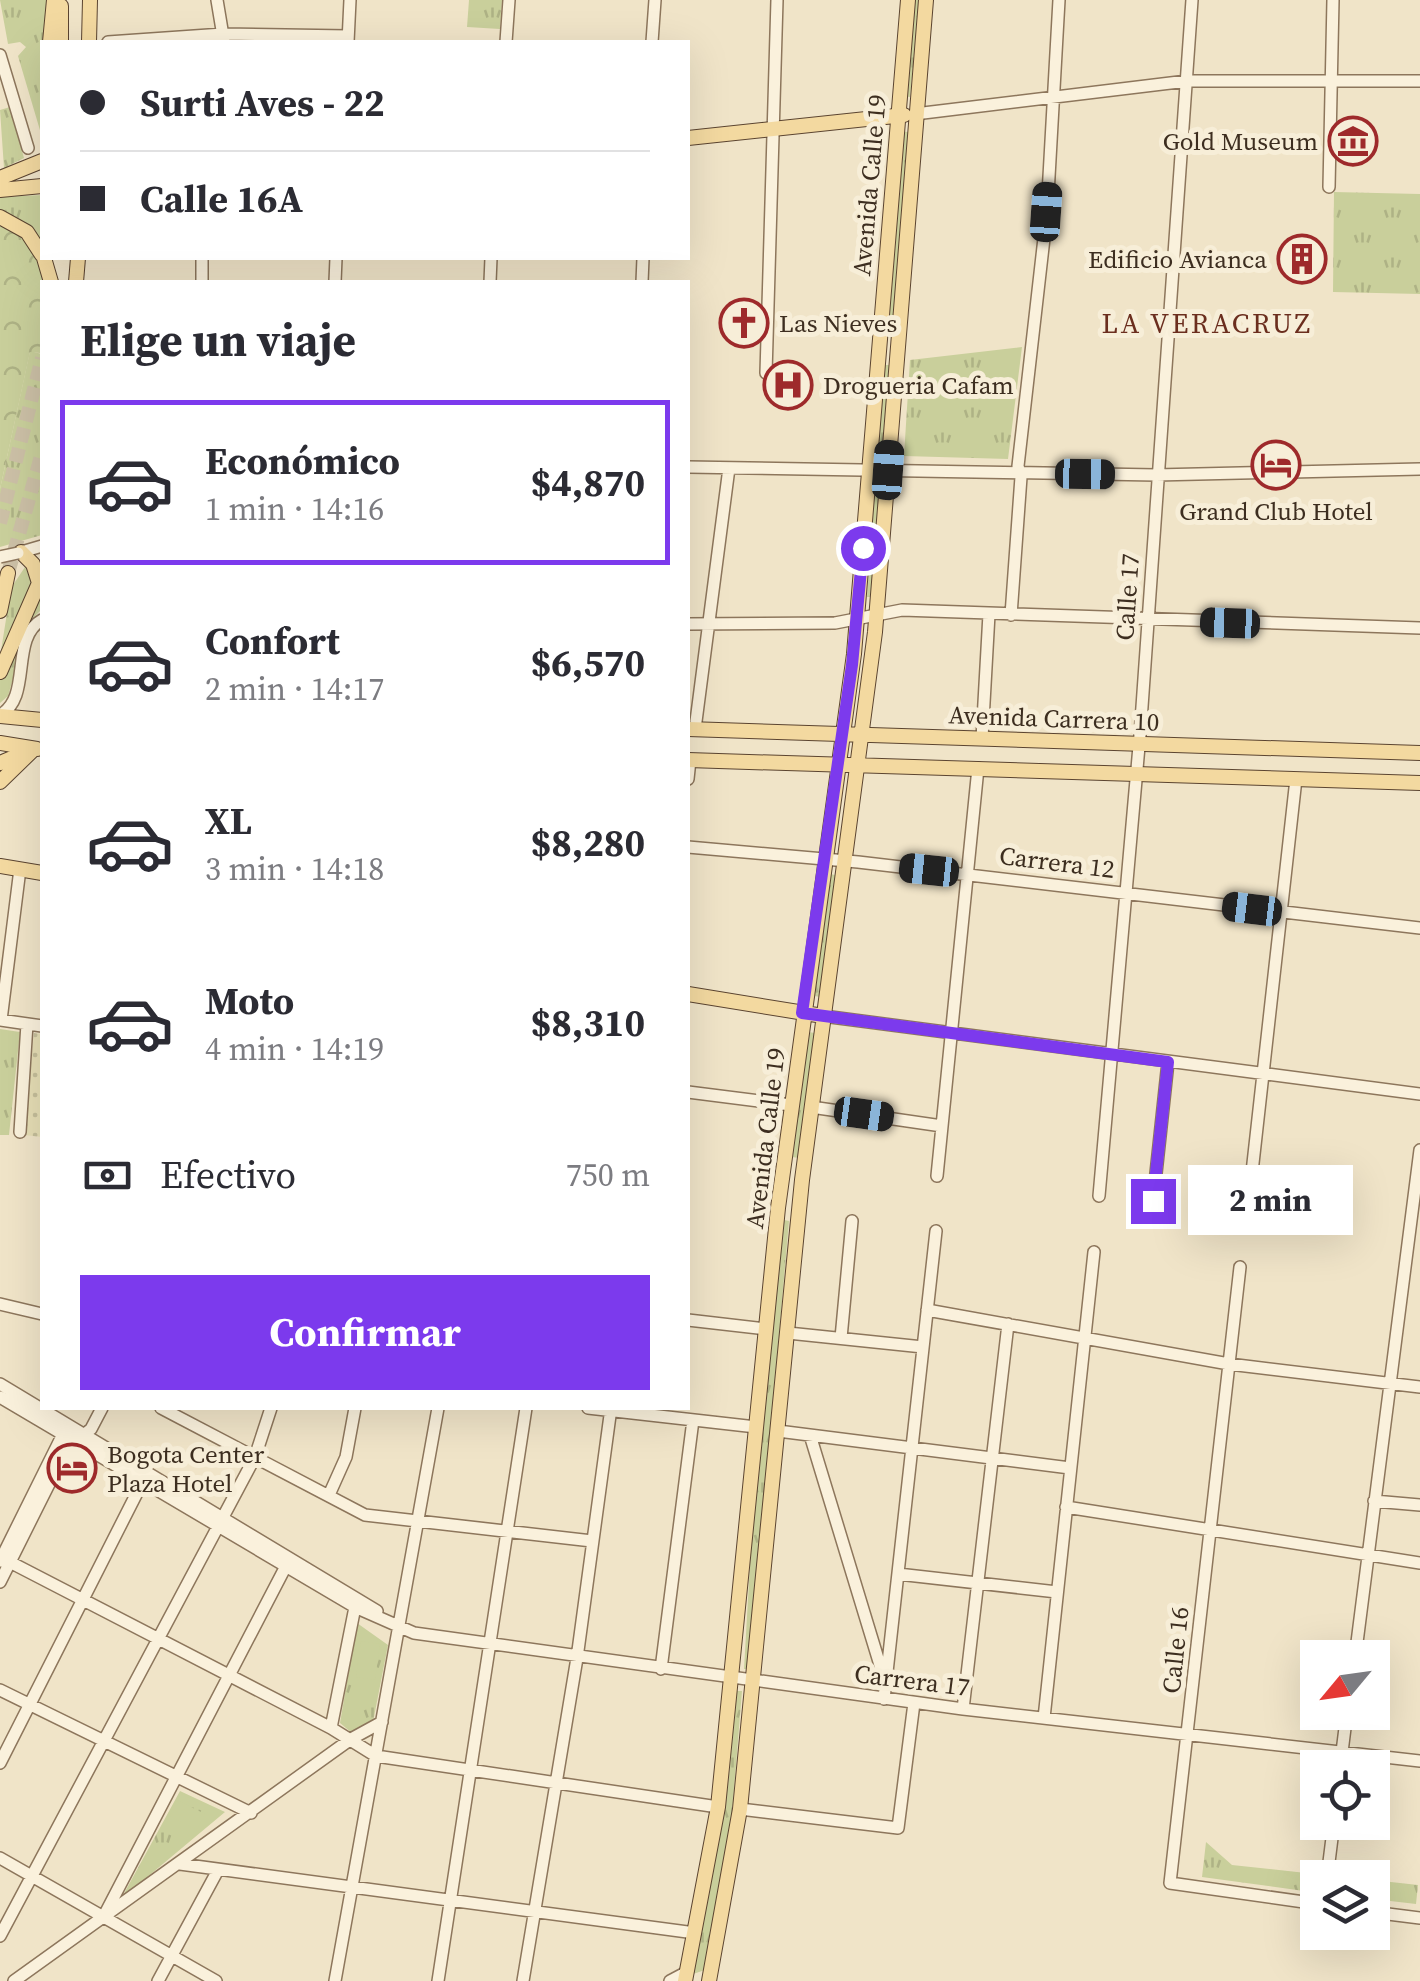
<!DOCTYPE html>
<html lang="es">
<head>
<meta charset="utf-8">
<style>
	body { margin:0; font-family:"Source Serif 4",serif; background:#f2f2f3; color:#2b2b33; height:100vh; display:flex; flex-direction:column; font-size:38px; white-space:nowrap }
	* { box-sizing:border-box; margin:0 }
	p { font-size:32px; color:#7c7c81 }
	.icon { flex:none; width:55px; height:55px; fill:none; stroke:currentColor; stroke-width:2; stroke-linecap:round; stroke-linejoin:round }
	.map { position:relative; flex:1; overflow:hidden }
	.panel { position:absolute; left:40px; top:280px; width:650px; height:1130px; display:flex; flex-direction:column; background:#fff; border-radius:0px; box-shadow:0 10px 40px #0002 }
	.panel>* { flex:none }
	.banner { position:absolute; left:40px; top:40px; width:650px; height:220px; border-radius:0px; box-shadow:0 10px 40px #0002; display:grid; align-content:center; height:220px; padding:0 40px; background:#fff }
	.needle { width:65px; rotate:241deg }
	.tools { position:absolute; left:1300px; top:1640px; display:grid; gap:20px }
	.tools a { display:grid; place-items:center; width:90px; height:90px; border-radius:0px; background:#fff; box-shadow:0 10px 40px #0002; font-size:50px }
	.end { position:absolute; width:45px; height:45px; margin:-22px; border:12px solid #7c3aed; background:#fff; box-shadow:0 0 0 5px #fff }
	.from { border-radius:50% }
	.bubble { position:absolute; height:70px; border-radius:0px; background:#fff; box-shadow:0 10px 40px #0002; font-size:32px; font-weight:700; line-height:70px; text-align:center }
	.car { position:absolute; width:30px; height:60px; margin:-30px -15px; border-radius:12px; box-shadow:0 0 8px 2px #0007; background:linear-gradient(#222 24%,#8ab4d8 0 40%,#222 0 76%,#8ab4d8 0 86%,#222 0) }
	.banner b { display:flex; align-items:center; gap:35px; height:95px; font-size:38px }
	.banner b+b { border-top:2px solid #e1e1e2 }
	.banner i { width:25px; height:25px; background:#2b2b33 }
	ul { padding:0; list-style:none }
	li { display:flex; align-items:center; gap:30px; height:165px; margin:0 20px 15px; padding:0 20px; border:5px solid transparent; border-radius:0px }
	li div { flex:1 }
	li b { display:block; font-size:38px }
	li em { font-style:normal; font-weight:700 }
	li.on { border-color:#7c3aed }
	li>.icon { width:90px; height:90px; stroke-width:1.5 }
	h2 { padding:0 40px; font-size:45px; line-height:120px }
	.pay { display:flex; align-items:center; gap:25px; height:110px; padding:0 40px; font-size:38px }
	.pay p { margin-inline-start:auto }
	.primary-button { display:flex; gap:20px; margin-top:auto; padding:20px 40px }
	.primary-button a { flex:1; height:115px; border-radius:0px; background:#7c3aed; color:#fff; font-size:40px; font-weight:700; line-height:115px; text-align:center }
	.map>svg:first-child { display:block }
</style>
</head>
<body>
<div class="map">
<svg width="1420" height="1981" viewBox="0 0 1420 1981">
	<defs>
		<pattern id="farmland-dots" width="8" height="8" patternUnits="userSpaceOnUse" patternTransform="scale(2.5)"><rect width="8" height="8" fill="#e6deb5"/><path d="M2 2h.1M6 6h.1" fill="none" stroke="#c6bf9b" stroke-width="1.8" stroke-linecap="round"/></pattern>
		<pattern id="grass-tufts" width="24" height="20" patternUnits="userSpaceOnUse" patternTransform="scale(2.5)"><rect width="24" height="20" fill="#c9cf9b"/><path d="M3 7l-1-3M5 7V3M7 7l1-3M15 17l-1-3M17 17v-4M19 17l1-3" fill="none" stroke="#aeb285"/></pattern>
		<pattern id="forest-crowns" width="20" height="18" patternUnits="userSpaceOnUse" patternTransform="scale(2.5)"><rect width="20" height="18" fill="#c9cf9b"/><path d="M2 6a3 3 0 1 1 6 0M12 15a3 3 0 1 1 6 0" fill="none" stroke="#aeb285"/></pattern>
	</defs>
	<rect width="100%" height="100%" fill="#f0e4c8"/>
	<path fill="url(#farmland-dots)" d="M34,1033L42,1034V1137L24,1135Z"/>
	<path fill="url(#grass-tufts)" d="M0,0H50L48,42H42V137L18,56L26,47L20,42L8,44Z
		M469,0H502L500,29L467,27Z
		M912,0H920L910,97L902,96Z
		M10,107L24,158L4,168L0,110Z
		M899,131L908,132L893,333L886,332Z
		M1334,192L1420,194V294L1333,292Z
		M42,195V247L0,213V197Z
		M1022,347L1008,459L904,456L910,360Z
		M30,351L42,354V535L0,547V489Z
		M882,365H890L884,453L876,452Z
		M875,483L883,484L874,597H867Z
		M25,567L35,579L0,657L11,588Z
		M42,569L41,610L29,622L8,696L0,703V677Z
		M830,874L835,875L821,997L814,996Z
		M0,1029L20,1032L9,1135H0Z
		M808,1032L815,1033L799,1158L792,1157Z
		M784,1220L789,1221L750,1669H744L751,1546Z
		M357,1623L388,1645L373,1722L352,1733L340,1723Z
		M737,1691H742L731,1827L705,1970L693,1974L728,1785Z
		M180,1791L225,1812L121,1899Z
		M1206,1842L1232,1865L1306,1873L1304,1891L1202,1877Z
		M1373,1880L1418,1885L1416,1904L1373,1899Z"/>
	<path fill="url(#forest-crowns)" d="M0,222C53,248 47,302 40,353L30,352L0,489Z"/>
	<path fill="#c9cf9b" d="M361,1641L380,1644L375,1680L356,1677Z
		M177,1800L205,1814L197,1830L169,1816Z"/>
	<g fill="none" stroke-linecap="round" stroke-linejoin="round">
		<path stroke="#ccc0a6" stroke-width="14" stroke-dasharray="14 7" stroke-linecap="butt" d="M0,523L42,358
			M8,573L42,453"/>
		<g stroke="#8d765c" stroke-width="14">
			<path id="minor" d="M217,0L224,42
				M108,42L223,34L348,36
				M348,42L350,0
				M506,42L509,0
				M652,42L655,0
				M0,55L28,148
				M915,114L1187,81H1420
				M1329,187L1333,0
				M202,282V258
				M335,282L336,258
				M490,282L491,258
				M642,282L643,258
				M766,373L777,0
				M688,467L1156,475L1420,469
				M18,553L42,546
				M1011,615L1021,477L1018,466L1047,212L1059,0
				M688,624L835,623L902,610L1420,628
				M0,715C33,697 9,638 42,620
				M695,729L729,468
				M982,738L989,614
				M688,779L690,760
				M688,847L858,862L1420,928
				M823,1016L1420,1094
				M0,1020L42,1026
				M1,1020L20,869
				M688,1092L791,1105
				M811,1107L942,1126
				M20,1132L27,1024
				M937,1176L978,768
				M1099,1196L1140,735L1192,0
				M1153,1201L1168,1062
				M1248,1208L1296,779
				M0,1304L42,1314
				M927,1310L1229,1364L1420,1387
				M688,1320L766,1329
				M788,1333L923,1347
				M841,1338L852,1221
				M0,1384L377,1611
				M0,1397L355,1607L414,1633L963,1709L1420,1761
				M161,1408L365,1515L592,1541
				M588,1408L756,1427
				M778,1431L1070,1468
				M810,1435L883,1675
				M329,1495L346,1457L355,1408
				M1374,1501L1420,1505
				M1066,1507L1420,1563
				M2,1558L331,1728L376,1756L718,1807
				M0,1561L67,1426
				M898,1574L1057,1592
				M0,1582L67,1448L91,1429L102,1408
				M1355,1658L1420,1150
				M661,1669L693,1420
				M0,1690L251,1813
				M884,1699L936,1231
				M963,1709L1008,1324
				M1044,1718L1094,1252
				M331,1728L355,1607
				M0,1763L143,1481
				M1340,1768L1347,1712
				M740,1809L898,1828L914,1703
				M0,1858L216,1981
				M180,1864L695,1933
				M1327,1878L1334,1822
				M1170,1883L1240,1267
				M1170,1883L1318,1904
				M106,1912L286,1566
				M1372,1912L1420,1918
				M0,1936L255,1457L271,1408
				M14,1981L351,1739L382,1722
				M158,1981L218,1870
				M335,1981L438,1408
				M438,1981L526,1408
				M523,1981L577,1658L611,1408
				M670,1981L687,1972"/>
		</g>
		<g stroke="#5b4430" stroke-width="16">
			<path id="major" d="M50,42L54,0
				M61,42V6
				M89,42L90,0
				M688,138L904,115
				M0,178L42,161
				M0,190L42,186
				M0,217L27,232L42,255
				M44,258L51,282
				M76,282L78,258
				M0,611L8,573
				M0,672L39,583L33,564L21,552
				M0,716L42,720
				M688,729L1420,753
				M0,743L37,749
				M688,760L1420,783
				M0,763L26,752
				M0,782L34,749
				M0,866L42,873
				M688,994L823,1016
				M685,1981L718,1807L778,1208L854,654L908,0
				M709,1981L740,1809L802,1180L875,632L926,0"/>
		</g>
		<use href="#minor" stroke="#faf1dc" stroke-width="11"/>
		<use href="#major" stroke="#f3d9a0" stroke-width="14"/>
		<g stroke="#8d765c" stroke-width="14" stroke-linecap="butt">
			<path id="minor-bridge" d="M0,557L18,553"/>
		</g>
		<use href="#minor-bridge" stroke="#faf1dc" stroke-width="11"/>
	</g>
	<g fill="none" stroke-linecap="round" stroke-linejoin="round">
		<path stroke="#7c3aed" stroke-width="12" d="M863,548L852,665L802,1013L1168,1062L1153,1201"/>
	</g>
	<defs>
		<g id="museum-ring" transform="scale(2.5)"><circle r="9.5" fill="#f7eed8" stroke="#9e2a2b" stroke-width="1.5"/><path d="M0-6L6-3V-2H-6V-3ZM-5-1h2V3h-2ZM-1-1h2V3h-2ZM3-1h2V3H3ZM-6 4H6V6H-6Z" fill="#9e2a2b"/></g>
		<g id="building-ring" transform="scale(2.5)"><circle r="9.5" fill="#f7eed8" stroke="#9e2a2b" stroke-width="1.5"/><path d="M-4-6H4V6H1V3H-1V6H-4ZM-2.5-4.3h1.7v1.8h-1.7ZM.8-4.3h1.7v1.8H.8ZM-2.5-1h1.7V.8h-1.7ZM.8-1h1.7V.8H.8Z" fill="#9e2a2b"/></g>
		<g id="church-ring" transform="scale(2.5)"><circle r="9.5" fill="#f7eed8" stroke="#9e2a2b" stroke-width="1.5"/><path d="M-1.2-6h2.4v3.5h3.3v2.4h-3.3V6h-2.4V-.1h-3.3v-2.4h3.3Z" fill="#9e2a2b"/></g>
		<g id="hospital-ring" transform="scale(2.5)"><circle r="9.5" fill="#f7eed8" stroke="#9e2a2b" stroke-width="1.5"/><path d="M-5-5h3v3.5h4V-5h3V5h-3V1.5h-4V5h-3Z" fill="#9e2a2b"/></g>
		<g id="hotel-ring" transform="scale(2.5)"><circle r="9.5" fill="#f7eed8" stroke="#9e2a2b" stroke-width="1.5"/><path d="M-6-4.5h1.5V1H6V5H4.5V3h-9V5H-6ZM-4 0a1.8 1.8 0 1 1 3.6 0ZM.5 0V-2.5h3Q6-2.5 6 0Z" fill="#9e2a2b"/></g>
	</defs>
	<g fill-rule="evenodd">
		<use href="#museum-ring" x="1353" y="141"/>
		<use href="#building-ring" x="1302" y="259"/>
		<use href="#church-ring" x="744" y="323"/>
		<use href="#hospital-ring" x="788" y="385"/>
		<use href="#hotel-ring" x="1276" y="465"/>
		<use href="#hotel-ring" x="72" y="1468"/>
	</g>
	<g text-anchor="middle" stroke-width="10" stroke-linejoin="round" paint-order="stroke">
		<g font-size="25" fill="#3d2e20" stroke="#f7eed8" text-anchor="start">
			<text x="1318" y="150" text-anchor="end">Gold Museum</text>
			<text x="1267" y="268" text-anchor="end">Edificio Avianca</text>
			<text x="779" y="332">Las Nieves</text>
			<text x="823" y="394">Drogueria Cafam</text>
			<text x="1276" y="520" text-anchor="middle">Grand Club Hotel</text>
			<text x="107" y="1463">Bogota Center<tspan x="107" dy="29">Plaza Hotel</tspan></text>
		</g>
		<g font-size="25" fill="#3d2e20" stroke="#f7eed8">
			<text transform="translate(869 185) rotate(-85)" y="9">Avenida Calle 19</text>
			<text transform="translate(1127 597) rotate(-86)" y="9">Calle 17</text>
			<text transform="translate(1054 718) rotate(2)" y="9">Avenida Carrera 10</text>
			<text transform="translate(1057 862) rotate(7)" y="9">Carrera 12</text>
			<text transform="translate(765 1138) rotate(-83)" y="9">Avenida Calle 19</text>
			<text transform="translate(1175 1650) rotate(-84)" y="9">Calle 16</text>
			<text transform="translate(912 1680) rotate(7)" y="9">Carrera 17</text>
		</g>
		<g font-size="28" letter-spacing="2.5" fill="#6b2e1e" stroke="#f7eed8">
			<text x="1207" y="333">LA VERACRUZ</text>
		</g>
	</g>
</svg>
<div class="tools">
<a><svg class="needle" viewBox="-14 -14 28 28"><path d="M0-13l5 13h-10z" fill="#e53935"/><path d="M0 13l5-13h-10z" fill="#7c7c81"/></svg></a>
<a><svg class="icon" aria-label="locate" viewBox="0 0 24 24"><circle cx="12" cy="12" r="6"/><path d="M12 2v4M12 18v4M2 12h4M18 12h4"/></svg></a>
<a><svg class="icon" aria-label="layers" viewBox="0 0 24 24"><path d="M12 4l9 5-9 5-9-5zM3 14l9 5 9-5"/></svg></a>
</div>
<i class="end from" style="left:863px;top:548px"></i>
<i class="end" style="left:1153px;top:1201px"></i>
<div class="bubble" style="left:1188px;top:1165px;width:165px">2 min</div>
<i class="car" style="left:1046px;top:212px;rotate:4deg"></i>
<i class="car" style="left:888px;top:470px;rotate:4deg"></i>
<i class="car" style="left:1085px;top:474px;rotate:91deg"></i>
<i class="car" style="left:1230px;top:623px;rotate:272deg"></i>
<i class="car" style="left:929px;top:870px;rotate:276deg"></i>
<i class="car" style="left:1252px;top:909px;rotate:277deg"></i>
<i class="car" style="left:864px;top:1114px;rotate:98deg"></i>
<div class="banner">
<b><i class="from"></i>Surti Aves - 22</b>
<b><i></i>Calle 16A</b>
</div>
<section class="panel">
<h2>Elige un viaje</h2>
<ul>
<li class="on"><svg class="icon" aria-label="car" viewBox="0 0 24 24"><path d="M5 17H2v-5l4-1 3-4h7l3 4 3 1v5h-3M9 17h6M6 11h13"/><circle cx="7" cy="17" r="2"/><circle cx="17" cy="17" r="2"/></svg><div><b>Económico</b><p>1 min · 14:16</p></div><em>$4,870</em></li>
<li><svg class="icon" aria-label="car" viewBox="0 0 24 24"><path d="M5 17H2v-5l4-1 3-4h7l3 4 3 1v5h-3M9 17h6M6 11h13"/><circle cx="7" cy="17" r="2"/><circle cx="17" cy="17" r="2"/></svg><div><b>Confort</b><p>2 min · 14:17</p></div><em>$6,570</em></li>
<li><svg class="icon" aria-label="car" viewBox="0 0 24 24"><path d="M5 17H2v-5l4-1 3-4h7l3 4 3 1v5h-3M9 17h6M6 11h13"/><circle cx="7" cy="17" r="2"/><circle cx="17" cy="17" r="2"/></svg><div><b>XL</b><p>3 min · 14:18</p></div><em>$8,280</em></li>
<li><svg class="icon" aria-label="car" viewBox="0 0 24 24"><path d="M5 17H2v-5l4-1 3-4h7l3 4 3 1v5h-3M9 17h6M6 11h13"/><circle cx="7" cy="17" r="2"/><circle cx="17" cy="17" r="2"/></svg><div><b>Moto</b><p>4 min · 14:19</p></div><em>$8,310</em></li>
</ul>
<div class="pay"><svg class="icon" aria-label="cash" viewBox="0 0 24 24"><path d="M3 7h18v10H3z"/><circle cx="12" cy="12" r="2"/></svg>Efectivo<p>750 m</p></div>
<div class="primary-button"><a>Confirmar</a></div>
</section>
</div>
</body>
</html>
